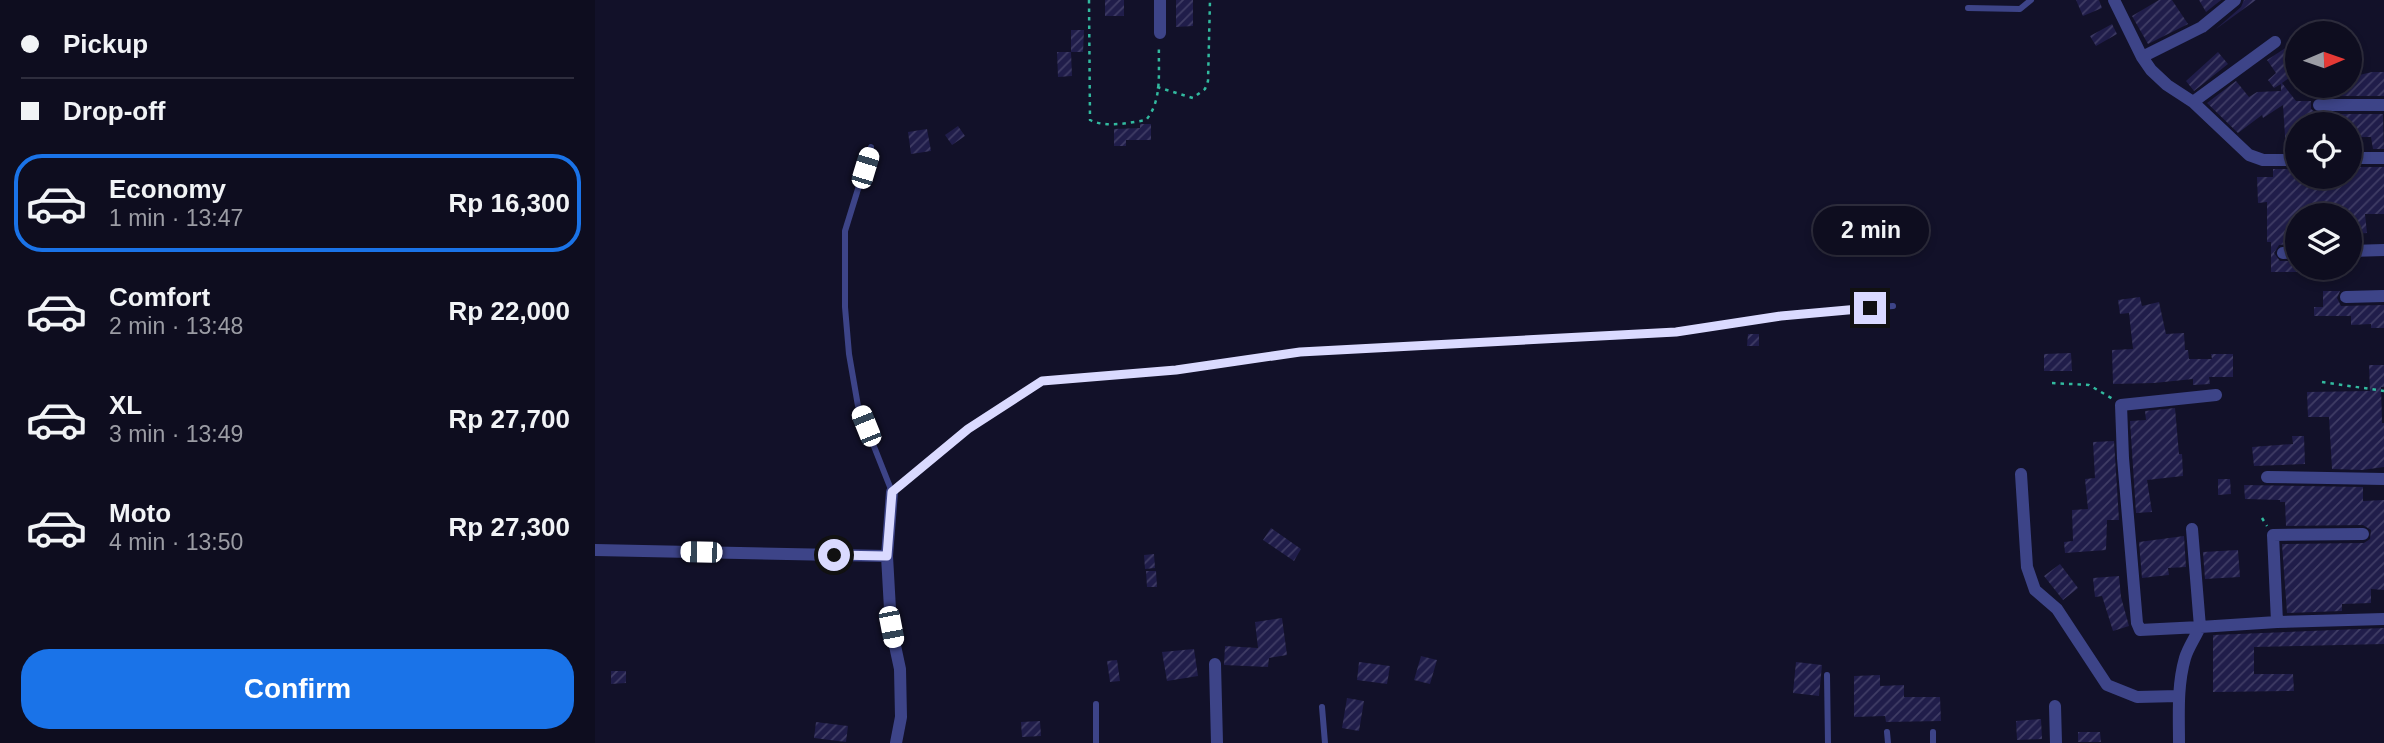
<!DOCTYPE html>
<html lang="en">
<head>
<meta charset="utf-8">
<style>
	body { margin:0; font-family:Arial,sans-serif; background:#171628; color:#f1f3f6; height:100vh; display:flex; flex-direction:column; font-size:26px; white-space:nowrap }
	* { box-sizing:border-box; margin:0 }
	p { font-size:23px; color:#9b9ca4 }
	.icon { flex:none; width:38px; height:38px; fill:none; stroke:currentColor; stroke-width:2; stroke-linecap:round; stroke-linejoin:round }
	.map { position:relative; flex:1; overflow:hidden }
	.panel { display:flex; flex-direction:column; background:#0e0d1f; width:595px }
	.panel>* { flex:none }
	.banner { display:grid; align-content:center; height:154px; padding:0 21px; background:#0e0d1f }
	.needle { width:46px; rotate:88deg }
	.buttons { position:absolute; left:1690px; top:21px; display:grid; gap:14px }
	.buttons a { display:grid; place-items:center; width:77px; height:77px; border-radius:50%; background:#0e0d1f; box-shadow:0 4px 10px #0003,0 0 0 2px #2e2d3d; font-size:35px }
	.end { position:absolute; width:32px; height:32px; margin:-16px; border:9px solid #dadaff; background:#111; box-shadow:0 0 0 4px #111 }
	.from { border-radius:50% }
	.bubble { position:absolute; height:49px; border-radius:24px; background:#0e0d1f; box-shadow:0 4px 10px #0003,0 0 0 2px #2e2d3d; font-size:23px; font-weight:700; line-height:49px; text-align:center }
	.car { position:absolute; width:21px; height:42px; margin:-21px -10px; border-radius:9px; box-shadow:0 0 5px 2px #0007; background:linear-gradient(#fff 24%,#345 0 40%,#fff 0 76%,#345 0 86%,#fff 0) }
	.banner b { display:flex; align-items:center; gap:24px; height:66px; font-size:26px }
	.banner b+b { border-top:2px solid #2e2d3d }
	.banner i { width:18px; height:18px; background:#f1f3f6 }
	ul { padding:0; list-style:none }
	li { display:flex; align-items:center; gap:21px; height:98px; margin:0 14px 10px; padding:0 7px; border:4px solid transparent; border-radius:28px }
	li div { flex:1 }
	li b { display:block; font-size:26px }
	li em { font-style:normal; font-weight:700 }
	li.selected { border-color:#1a73e8 }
	li>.icon { width:63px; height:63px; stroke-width:1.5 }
	.primary-button { display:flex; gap:14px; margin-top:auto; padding:14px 21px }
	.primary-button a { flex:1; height:80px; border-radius:28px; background:#1a73e8; color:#fff; font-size:28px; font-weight:700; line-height:80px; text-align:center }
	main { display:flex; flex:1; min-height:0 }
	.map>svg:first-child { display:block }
</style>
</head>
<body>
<main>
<section class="panel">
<div class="banner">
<b><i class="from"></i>Pickup</b>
<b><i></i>Drop-off</b>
</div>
<ul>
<li class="selected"><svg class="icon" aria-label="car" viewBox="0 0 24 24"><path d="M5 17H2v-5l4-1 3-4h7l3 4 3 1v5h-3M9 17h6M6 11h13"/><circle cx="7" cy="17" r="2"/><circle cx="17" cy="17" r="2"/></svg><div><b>Economy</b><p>1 min · 13:47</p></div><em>Rp 16,300</em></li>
<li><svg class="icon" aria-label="car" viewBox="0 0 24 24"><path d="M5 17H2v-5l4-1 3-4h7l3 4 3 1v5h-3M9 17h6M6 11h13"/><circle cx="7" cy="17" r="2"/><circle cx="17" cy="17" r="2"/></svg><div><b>Comfort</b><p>2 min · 13:48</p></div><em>Rp 22,000</em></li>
<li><svg class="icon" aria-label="car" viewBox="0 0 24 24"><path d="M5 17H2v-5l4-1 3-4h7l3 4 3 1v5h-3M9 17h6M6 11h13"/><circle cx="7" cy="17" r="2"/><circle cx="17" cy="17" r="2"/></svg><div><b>XL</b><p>3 min · 13:49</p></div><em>Rp 27,700</em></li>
<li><svg class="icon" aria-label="car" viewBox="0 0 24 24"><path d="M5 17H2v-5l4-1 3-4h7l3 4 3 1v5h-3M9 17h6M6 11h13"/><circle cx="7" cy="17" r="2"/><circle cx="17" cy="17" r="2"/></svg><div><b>Moto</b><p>4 min · 13:50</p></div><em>Rp 27,300</em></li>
</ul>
<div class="primary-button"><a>Confirm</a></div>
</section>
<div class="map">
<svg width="1789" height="743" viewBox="0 0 1789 743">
	<defs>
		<pattern id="building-hatch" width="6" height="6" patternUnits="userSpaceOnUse" patternTransform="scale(1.75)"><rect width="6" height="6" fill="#201d4a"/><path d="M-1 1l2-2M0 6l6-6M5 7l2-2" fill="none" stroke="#403d65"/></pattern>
	</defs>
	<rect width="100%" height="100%" fill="#121129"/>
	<path fill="url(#building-hatch)" d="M510,0H529V16H510Z
		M581,0H598V26L581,27Z
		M1481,0H1504L1507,8L1488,16Z
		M1564,0H1577L1593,24L1553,44L1537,16Z
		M1604,0H1626L1611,12Z
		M1649,0H1661L1621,29L1646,7Z
		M1517,24L1522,34L1501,46L1495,36Z
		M476,30H489L488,52H476L477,76L463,77L462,52H476Z
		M1692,47L1703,62L1693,69L1697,76L1687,83L1701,101H1716V109L1723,114H1788L1789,149H1778L1776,137H1755V124H1703V151H1691L1688,105L1668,118L1667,115L1643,133L1612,103L1641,81L1654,97L1662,92L1686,91V84L1679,88L1673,80L1681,73L1672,60Z
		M1623,52L1633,64L1599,91L1591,81Z
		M1777,72H1789V96H1724L1718,98V89L1758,87L1756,77Z
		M545,124H556V140H531V146H519V129L545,128Z
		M363,126L370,136L357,145L350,135Z
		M332,129L336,151L316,154L313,132Z
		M1755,167H1789V214H1770L1772,233L1761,234L1759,215H1703V243L1684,245L1679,253L1685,261H1703V272H1676V242H1672V202L1663,203L1662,177H1678V169H1703V177H1755Z
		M1728,291H1745L1742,298L1746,306L1789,305V328H1776V324L1756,325V316H1719V307H1728Z
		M1545,297L1547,306L1564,302L1571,334L1589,333L1590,350H1593L1594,359H1617L1616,354H1638V377H1614L1615,384L1598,385V379L1559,383L1518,384L1517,350L1538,349L1534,313L1525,314L1523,300Z
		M1153,334H1164V346H1152Z
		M1476,353L1477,371H1449V354Z
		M1774,365H1789V387H1786L1787,423H1789V467L1767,470L1737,469L1734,417H1713L1712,392L1775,391Z
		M1580,408L1584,454H1587L1588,476L1552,480L1557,512L1541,513L1535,421L1551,420L1550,411Z
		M1697,436H1709L1710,464L1659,466L1657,447L1698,444Z
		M1519,441L1524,520H1512L1511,550L1470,553L1469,542L1478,541L1477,510L1493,509L1490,479L1500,478L1498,442Z
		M1623,479H1635L1636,494L1623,495Z
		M1649,485L1768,487V501L1789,500V590L1776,589V603L1747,604V611L1692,613L1687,544L1769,543L1775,539L1776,530L1768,525L1691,526L1690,502H1685V500L1650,499Z
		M676,528L706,549L699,561L668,540Z
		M1589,536L1591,567L1573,568L1574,575L1547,578L1544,542Z
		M1643,550L1645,577L1610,579L1608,552Z
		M559,554L560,568L550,569L549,555Z
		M1465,564L1483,588L1468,600L1449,576Z
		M551,571H561L562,587H552Z
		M1524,576L1526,597L1534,626L1518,631L1507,596L1500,597L1498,578Z
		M687,618L692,655L674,658L673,667L629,665L630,646L663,648L660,622Z
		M1789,628V644L1659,647V674H1698L1699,691L1618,692V635Z
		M599,649L603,676L572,681L567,652Z
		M826,656L842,660L835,684L819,680Z
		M522,660L525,681L515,682L512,661Z
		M764,662L795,666L792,684L762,680Z
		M1201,662L1227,665L1224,696L1198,693Z
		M16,671H31V683L16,684Z
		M1285,675V686L1309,685V697H1345L1346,721L1291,722L1290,716L1259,717V676Z
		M752,698L769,701L764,731L747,728Z
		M1446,719L1447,739L1422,740L1421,721Z
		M445,721L446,736L427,737L426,722Z
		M221,722L253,726L251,742L219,738Z
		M1483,732H1505L1506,742H1483Z"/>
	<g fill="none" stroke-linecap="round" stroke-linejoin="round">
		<path stroke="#32ba9f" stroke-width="2.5" stroke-dasharray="3.5 5" stroke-linecap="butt" d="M494,0L495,120C511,128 533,123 551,120C568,100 563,70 564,45
			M562,87L598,98L610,89L613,81L615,0
			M1727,382L1789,391
			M1457,383L1494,385L1518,399
			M1667,518L1672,526"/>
		<path stroke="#3d4488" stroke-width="6" d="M1373,8L1425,9L1436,0
			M276,147L250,231V307L254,354L263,406L297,492L373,429L447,381L581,370L705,352L1081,333L1186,315L1298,306
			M1232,675L1233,743
			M727,707L730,743
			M1292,732L1293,743
			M1338,732V743
			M501,743V704"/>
		<path stroke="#3d4488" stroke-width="12" d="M565,0V33
			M1519,0L1547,57L1556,70L1572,85L1598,102L1654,155L1668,160H1703
			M1547,57L1607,27L1640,0
			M1598,102L1680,42
			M1724,105H1789
			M1755,158H1789
			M1755,251L1789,250
			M1688,253L1703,252
			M1751,297L1789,296
			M1426,474L1432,567L1440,590L1462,609L1512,685L1542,697L1583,696
			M1672,477L1789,479
			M297,492L292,556L296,627L305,669L306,717L301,743
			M1597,529L1605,627L1545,630L1542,623L1528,458L1526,405L1621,395
			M0,550L292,556
			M1682,622L1678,535L1768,534
			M620,664L622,743
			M1460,706L1461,743
			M1584,743C1584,715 1582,686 1590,658C1593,648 1600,638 1605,627L1682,622L1789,619"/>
	</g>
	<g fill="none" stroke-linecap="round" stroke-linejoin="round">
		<path stroke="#dadaff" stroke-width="9" d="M239,555L292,556L297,492L373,429L447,381L581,370L705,352L1081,332L1186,316L1275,308"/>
	</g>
</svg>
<div class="buttons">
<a><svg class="needle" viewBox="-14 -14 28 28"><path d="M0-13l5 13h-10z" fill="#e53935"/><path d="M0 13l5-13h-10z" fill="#9b9ca4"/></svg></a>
<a><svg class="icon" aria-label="locate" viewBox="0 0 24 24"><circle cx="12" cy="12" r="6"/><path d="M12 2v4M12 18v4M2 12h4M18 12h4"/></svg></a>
<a><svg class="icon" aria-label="layers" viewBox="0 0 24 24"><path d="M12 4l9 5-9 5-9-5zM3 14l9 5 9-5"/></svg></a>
</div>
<i class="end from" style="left:239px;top:555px"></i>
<i class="end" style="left:1275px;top:308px"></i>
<div class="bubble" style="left:1218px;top:206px;width:116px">2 min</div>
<i class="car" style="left:270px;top:168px;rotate:17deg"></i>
<i class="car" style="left:271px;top:426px;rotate:338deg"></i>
<i class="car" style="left:106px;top:552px;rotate:271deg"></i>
<i class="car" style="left:296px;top:627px;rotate:169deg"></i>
</div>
</main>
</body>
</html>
